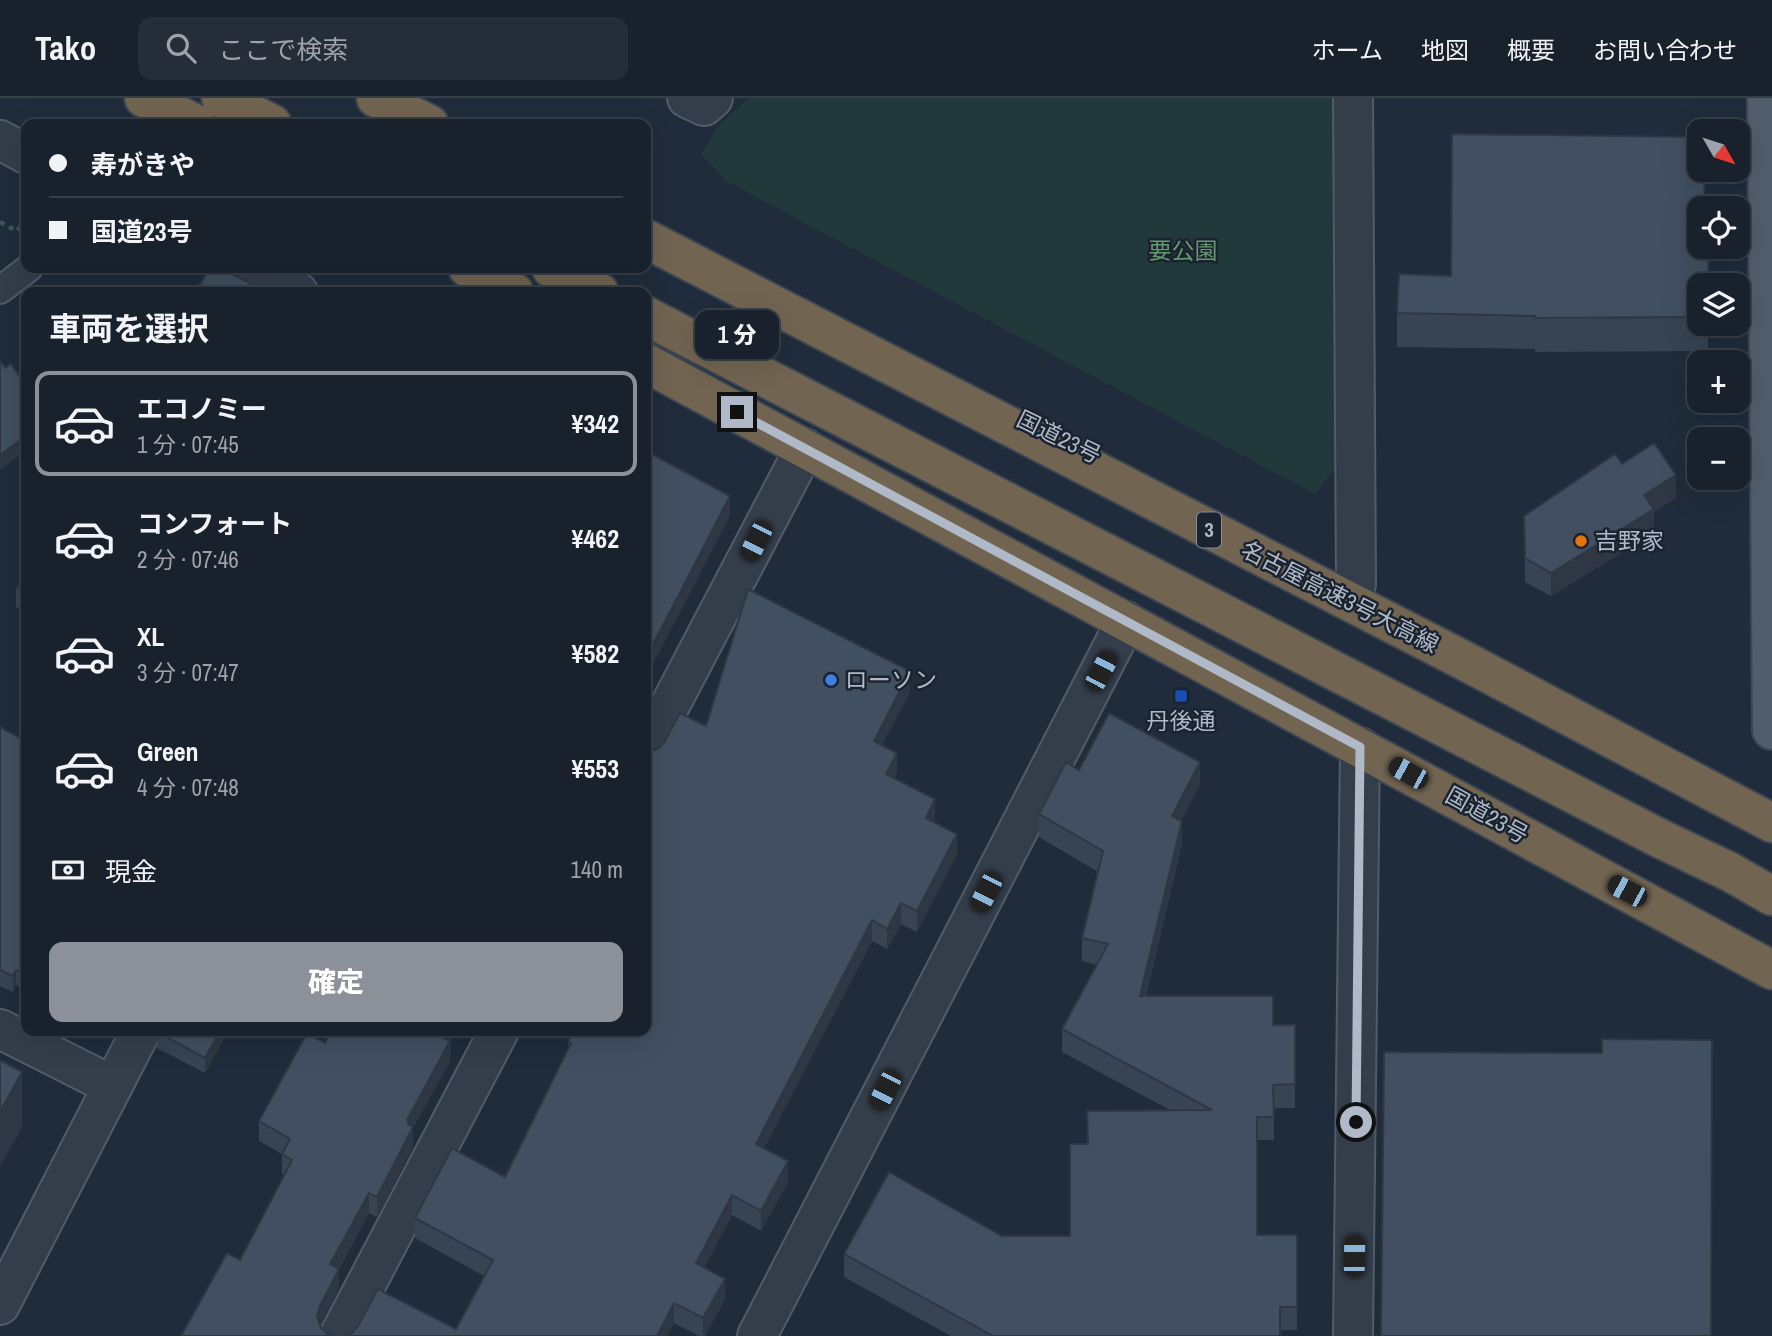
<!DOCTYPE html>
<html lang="ja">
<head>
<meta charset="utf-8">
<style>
	body { margin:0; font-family:"Archivo Narrow","Noto Sans JP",sans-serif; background:#252e38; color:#f1f3f6; height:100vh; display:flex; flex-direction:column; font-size:26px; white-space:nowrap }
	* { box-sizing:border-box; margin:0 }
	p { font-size:23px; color:#9fa3a9 }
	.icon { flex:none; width:38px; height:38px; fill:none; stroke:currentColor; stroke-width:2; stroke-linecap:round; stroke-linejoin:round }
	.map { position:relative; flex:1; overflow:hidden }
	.side { position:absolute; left:21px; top:189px; width:630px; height:749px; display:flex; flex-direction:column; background:#18212c; border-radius:14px; box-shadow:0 7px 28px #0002,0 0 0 2px #363e48 }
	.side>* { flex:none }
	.top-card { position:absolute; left:21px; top:21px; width:630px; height:154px; border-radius:14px; box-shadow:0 7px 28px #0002,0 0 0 2px #363e48; display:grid; align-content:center; height:154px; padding:0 28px; background:#18212c }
	.needle { width:46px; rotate:129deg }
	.buttons { position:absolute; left:1687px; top:21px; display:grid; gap:14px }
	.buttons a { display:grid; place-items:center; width:63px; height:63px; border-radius:14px; background:#18212c; box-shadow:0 7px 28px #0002,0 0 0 2px #363e48; font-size:35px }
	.end { position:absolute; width:32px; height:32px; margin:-16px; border:9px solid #afb9c7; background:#111; box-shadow:0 0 0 4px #111 }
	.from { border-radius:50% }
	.bubble { position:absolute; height:49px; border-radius:14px; background:#18212c; box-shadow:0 7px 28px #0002,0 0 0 2px #363e48; font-size:23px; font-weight:800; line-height:49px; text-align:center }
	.car { position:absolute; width:21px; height:42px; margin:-21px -10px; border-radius:9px; box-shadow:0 0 5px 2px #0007; background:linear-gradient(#222 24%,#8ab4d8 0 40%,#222 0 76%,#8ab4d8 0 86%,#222 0) }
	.top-card b { display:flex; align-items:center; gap:24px; height:66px; font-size:26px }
	.top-card b+b { border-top:2px solid #363e48 }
	.top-card i { width:18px; height:18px; background:#f1f3f6 }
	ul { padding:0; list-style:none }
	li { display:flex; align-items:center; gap:21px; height:105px; margin:0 14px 10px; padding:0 14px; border:4px solid transparent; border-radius:14px }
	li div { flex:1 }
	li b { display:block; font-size:26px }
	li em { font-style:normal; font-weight:800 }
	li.selected { border-color:#8c9099 }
	li>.icon { width:63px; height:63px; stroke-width:1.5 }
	h2 { padding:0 28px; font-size:32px; line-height:84px }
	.pay { display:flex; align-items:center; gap:18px; height:77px; padding:0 28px; font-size:26px }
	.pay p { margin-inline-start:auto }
	.button { display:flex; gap:14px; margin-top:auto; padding:14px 28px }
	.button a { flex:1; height:80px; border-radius:14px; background:#8c9099; color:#fff; font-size:28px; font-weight:800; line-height:80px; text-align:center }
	header { display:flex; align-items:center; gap:42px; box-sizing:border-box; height:98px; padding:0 35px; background:#18212c; border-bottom:2px solid #363e48 }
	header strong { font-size:33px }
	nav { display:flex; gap:38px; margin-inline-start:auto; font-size:24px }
	.search { width:490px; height:63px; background:#252e38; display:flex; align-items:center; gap:18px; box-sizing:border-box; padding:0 24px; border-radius:14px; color:#9fa3a9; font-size:26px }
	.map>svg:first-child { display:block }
</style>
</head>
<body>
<header>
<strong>Tako</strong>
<div class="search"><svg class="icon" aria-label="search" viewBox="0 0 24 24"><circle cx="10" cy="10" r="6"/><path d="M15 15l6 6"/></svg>ここで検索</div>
<nav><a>ホーム</a><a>地図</a><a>概要</a><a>お問い合わせ</a></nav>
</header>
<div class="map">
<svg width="1772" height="1238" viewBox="0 0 1772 1238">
	<rect width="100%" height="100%" fill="#202c3b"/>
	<path fill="#22393c" d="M749,0H1335L1337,368L1315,396L726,83L701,56L718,28Z"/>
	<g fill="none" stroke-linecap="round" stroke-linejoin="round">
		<g stroke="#525c69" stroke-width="30">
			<path id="lane" d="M0,192L29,170"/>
		</g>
		<g stroke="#525c69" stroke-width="42">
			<path id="street" d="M687,0L704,8L713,0
				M1353,0L1356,486
				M0,42L26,56
				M250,170L298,194
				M646,653L805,350
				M0,931L113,988
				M0,1207L141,933
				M339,1238L499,933
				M757,1238L1126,523
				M1353,1238L1360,649"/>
		</g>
		<g stroke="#3e4754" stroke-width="42">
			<path id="primary" d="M1767,0L1772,632"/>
		</g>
		<g stroke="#3c4652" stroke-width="42">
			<path id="highway" d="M144,0L196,26
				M221,0L272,26
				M376,0L429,26
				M646,141L1461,561L1772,725
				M468,170L514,194
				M551,170L599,194
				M646,218L1659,740L1730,774L1772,798
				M646,265L1772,872"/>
		</g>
		<path stroke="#405659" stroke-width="4.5" stroke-dasharray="5 5" stroke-linecap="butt" d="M0,124L17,133L26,122"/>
		<use href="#lane" stroke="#343e4b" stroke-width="26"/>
		<use href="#street" stroke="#343e4b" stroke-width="38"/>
		<use href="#primary" stroke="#525d6b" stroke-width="38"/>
		<use href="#highway" stroke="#716451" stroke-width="38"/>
	</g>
	<path fill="#384453" d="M1699,187V226H1708V253L1535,254V251L1397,249V215Z
		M1622,366L1676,400L1654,414V435L1551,498L1525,484L1524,418Z
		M26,482V514L16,509V489Z
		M910,594L882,647L897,675L894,681L935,722L934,724L957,756L917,834L901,826L887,851L872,843L764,1050L788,1084L761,1133L732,1117L704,1170L725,1201L705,1238H699L674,1225L667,1238H345L456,1231L484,1178L415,1140V1120L505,1079L568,951V943L646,933L648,655L658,651L706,628Z
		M0,629L26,643V892L16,887L13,894L0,888Z
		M1079,672L1200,687L1181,722L1182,746L1146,898L1273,927H1295V1010H1274V1042H1257V1137H1297V1232H1280V1238H951L844,1179V1156L1002,1138H1070L1087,1046L1170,1012L1062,954V931L1097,867L1082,863V840L1098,774L1039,739V716Z
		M228,933L205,975L157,950V934Z
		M451,933L450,963L413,1030V1049L377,1119L369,1115L339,1171V1191L181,1238L240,1162L284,1077L282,1076V1056L259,1043V1023L325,945Z"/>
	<path fill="#2e3743" d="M26,338V353L0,372V357Z
		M1676,377V400L1654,414V435L1551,498V475L1644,397Z
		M730,398V418L646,580V560Z
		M910,573V594L874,663V643Z
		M897,655V675L886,696V676Z
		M1200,664V687L1172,741V718Z
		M935,701V722L926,740V720Z
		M1182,723V746L1140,922V898Z
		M957,736V756L917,834V813Z
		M901,805V826L887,851V831Z
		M872,822V843L756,1066V1046Z
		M16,872V887L13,894V878Z
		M220,933H228L205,975V960Z
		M445,933H451L450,963L413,1030V1049L377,1119V1099L407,1022Z
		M22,974V1029L0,1069V1014Z
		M788,1063V1084L761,1133V1113Z
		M369,1095V1115L330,1186V1166Z
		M732,1097V1117L696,1185V1165Z
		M339,1171V1191L320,1228L317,1218L320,1208Z
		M725,1181V1201L705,1238H703V1220Z
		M674,1205V1225L667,1238H657Z"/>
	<path fill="#414f60" stroke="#2e3743" stroke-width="2" d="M1452,36L1699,39V72H1705L1704,110H1699V149H1709L1708,187H1699V219L1535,220V218L1397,215L1399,176L1451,178Z
		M209,170H220L267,194H189L201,185Z
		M0,263L5,270L11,266L26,288V338L0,357Z
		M1654,345L1676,377L1644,397L1654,411L1551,475L1525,460L1524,418L1615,356L1622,366Z
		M646,353L730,398L646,560Z
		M26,482V494L16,489Z
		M748,491L910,573L874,643L897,655L886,676L935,701L926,720L957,736L917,813L901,805L887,831L872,822L756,1046L788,1063L761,1113L732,1097L696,1165L725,1181L703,1220L674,1205L657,1238H345L351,1236L358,1228L378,1191L456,1231L493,1162L415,1120L452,1050L505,1079L571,945L568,943L574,933H646V654L658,651L665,643L680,615L706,628Z
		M1109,615L1200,664L1172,718L1182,723L1140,898H1273V927H1295V986L1273,987L1274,1019H1257V1137H1297V1209H1280V1238H993L844,1156L889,1074L1002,1138H1070V1046H1088L1087,1013L1212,1012L1062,931L1108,846L1082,840L1103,753L1039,716L1066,664L1079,672Z
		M0,629L26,643V876L16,872L13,878L0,872Z
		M157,933H220L205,960L157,934Z
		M331,933H445L442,939L450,943L407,1022L409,1023L408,1026L413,1029L377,1099L369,1095L330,1166L339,1171L320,1208L317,1218L321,1230L329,1237L332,1238H181L227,1155L240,1162L292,1062L282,1056L290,1041L259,1023L307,935L325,945Z
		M1602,941L1712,942L1711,1238H1381L1384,954L1602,955Z
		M0,962L22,974L0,1014Z"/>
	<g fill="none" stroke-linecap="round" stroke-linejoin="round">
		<path stroke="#afb9c7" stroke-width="9" d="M737,314L1360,649L1356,1024"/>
	</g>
	<circle fill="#e8710a" stroke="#1a232f" stroke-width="2.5" cx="1581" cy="443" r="7"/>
	<circle fill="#3f7fe0" stroke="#1a232f" stroke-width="2.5" cx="831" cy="582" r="7"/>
	<rect fill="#1a4fb4" stroke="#1a232f" stroke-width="2.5" x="1174" y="591" width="14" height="14" rx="3.5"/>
	<g text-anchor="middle" stroke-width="5" stroke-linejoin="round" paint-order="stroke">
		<rect fill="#1a232f" stroke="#828c99" stroke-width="2" x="1197" y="414.5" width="24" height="35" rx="5"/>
		<g font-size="21" font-weight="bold" fill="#afb9c7">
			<text x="1209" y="439">3</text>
		</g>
		<g font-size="23" fill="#659970" stroke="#1a232f">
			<text x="1183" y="161">要公園</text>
		</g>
		<g font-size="23" fill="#afb9c7" stroke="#1a232f">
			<text transform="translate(1059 339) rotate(26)" y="8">国道23号</text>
			<text transform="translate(1340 499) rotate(27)" y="8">名古屋高速3号大高線</text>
			<text transform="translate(1487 717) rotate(29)" y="8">国道23号</text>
		</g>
		<g font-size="23" fill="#afb9c7" stroke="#1a232f" text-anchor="start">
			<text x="1595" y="451">吉野家</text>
			<text x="845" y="590">ローソン</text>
			<text x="1181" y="631" text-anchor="middle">丹後通</text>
		</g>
	</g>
</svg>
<div class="buttons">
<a><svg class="needle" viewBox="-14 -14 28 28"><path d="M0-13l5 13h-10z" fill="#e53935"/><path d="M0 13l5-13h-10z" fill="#9fa3a9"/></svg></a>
<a><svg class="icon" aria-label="locate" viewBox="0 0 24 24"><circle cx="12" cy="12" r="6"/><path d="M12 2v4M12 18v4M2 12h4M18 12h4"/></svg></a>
<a><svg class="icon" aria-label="layers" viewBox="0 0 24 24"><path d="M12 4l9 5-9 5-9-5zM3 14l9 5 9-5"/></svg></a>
<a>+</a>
<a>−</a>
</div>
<i class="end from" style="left:1356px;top:1024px"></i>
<i class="end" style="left:737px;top:314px"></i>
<div class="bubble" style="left:695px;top:212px;width:84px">1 分</div>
<i class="car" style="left:756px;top:443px;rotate:207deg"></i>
<i class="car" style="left:1101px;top:573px;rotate:28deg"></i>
<i class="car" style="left:1408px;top:675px;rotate:299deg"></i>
<i class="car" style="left:1627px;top:793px;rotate:298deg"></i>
<i class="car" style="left:986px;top:794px;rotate:207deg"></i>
<i class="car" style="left:885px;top:992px;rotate:207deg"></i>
<i class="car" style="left:1354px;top:1158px;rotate:1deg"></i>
<div class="top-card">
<b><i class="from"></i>寿がきや</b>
<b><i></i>国道23号</b>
</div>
<section class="side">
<h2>車両を選択</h2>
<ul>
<li class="selected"><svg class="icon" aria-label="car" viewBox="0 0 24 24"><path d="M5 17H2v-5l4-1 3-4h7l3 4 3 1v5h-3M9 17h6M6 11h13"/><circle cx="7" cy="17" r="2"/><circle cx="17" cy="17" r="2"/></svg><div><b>エコノミー</b><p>1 分 · 07:45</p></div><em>¥342</em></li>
<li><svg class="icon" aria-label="car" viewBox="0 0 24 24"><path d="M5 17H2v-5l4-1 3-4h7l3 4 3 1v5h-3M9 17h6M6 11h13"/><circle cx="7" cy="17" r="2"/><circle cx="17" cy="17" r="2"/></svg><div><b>コンフォート</b><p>2 分 · 07:46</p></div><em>¥462</em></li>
<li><svg class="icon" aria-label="car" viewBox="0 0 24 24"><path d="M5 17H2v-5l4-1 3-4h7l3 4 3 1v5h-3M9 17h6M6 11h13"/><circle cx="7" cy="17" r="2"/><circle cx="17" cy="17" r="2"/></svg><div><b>XL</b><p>3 分 · 07:47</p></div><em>¥582</em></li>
<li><svg class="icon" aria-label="car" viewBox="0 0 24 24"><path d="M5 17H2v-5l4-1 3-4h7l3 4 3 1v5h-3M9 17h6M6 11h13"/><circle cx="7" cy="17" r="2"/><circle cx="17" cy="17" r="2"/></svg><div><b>Green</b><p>4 分 · 07:48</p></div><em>¥553</em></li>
</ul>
<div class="pay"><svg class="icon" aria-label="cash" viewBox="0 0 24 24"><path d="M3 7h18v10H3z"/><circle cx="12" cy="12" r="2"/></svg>現金<p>140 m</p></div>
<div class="button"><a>確定</a></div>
</section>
</div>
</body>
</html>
